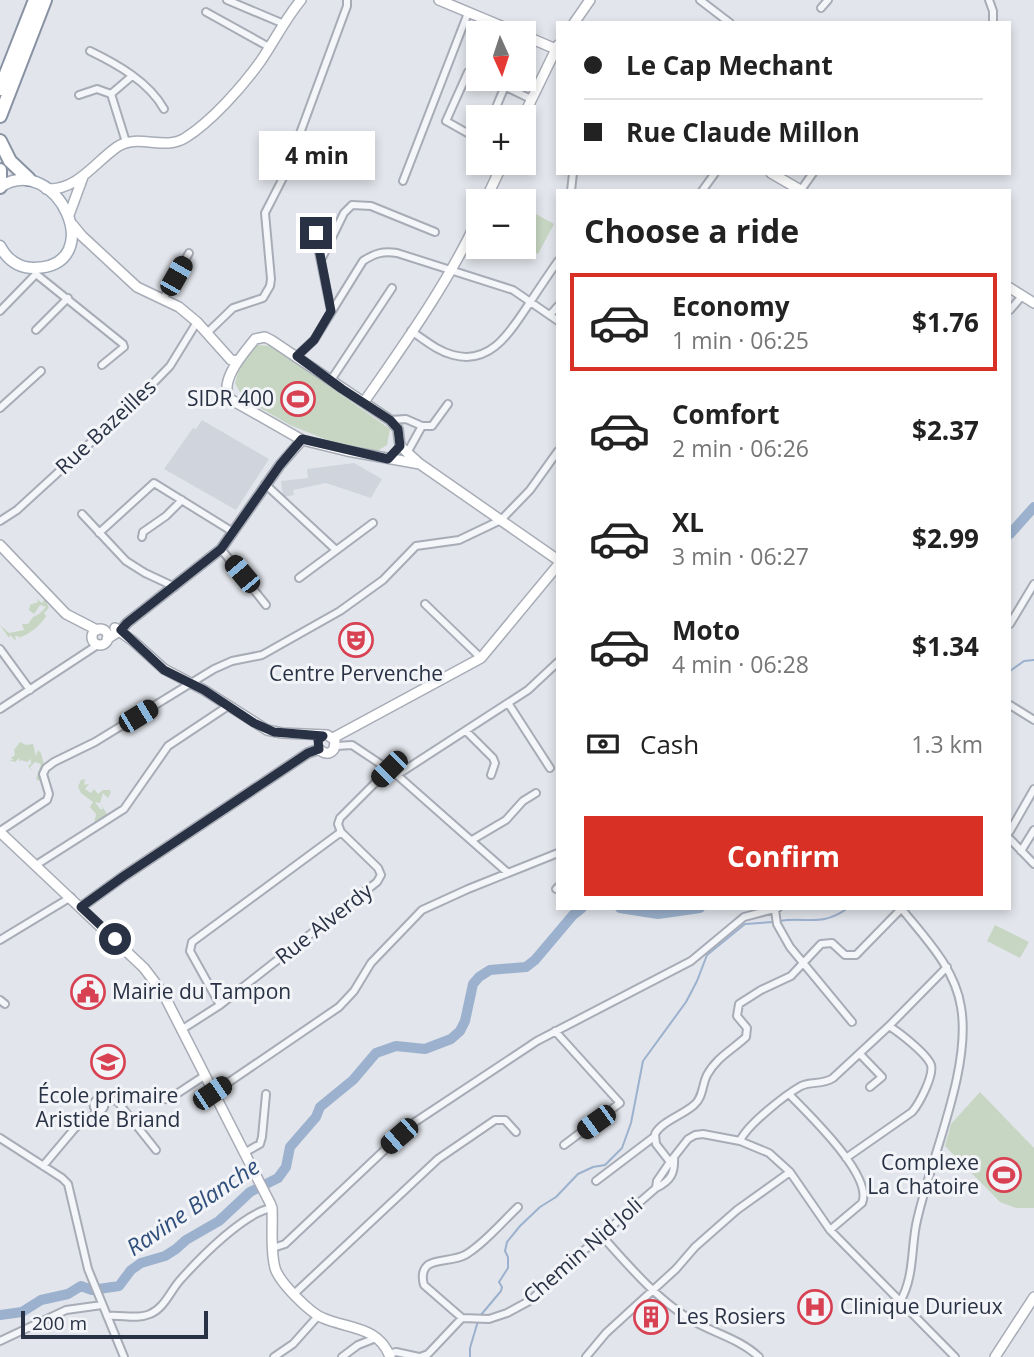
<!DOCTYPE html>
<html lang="en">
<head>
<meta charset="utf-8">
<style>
	body { margin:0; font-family:"Open Sans",sans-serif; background:#f2f2f2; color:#222; height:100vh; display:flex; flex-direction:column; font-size:26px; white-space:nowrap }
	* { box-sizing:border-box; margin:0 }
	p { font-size:23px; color:#767676 }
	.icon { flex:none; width:38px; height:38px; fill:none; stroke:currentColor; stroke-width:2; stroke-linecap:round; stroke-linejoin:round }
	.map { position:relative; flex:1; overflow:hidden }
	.sheet { position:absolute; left:556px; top:189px; width:455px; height:721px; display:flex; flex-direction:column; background:#fff; border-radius:0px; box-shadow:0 4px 10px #0003 }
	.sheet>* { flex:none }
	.banner { position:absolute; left:556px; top:21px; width:455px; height:154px; border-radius:0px; box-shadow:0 4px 10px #0003; display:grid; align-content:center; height:154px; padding:0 28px; background:#fff }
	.needle { width:46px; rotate:177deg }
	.controls { position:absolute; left:466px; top:21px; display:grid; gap:14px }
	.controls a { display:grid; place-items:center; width:70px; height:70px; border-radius:0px; background:#fff; box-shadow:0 4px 10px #0003; font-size:35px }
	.scale { position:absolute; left:21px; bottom:18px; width:187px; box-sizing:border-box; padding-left:7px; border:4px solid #293244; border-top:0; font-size:19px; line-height:24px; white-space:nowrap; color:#293244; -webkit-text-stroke:5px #f2f4f8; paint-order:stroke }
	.end { position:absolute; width:32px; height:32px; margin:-16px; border:9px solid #293244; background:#fff; box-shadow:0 0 0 4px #fff }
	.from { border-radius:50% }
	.bubble { position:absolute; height:49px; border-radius:0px; background:#fff; box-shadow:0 4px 10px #0003; font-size:23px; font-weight:700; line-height:49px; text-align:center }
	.car { position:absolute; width:21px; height:42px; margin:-21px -10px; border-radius:9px; box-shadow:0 0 5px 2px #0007; background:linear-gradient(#222 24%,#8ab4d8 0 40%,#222 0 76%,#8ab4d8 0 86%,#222 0) }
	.banner b { display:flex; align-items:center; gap:24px; height:66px; font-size:26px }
	.banner b+b { border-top:2px solid #e0e0e0 }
	.banner i { width:18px; height:18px; background:#222 }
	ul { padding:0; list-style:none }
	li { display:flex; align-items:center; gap:21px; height:98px; margin:0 14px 10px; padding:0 14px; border:4px solid transparent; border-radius:0px }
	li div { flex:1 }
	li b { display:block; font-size:26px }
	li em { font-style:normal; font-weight:700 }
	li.current { border-color:#d93025 }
	li>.icon { width:63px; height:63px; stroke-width:1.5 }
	h2 { padding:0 28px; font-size:32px; line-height:84px }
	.pay { display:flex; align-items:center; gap:18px; height:77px; padding:0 28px; font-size:26px }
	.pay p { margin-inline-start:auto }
	.button { display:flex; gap:14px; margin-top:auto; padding:14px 28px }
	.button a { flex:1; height:80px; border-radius:0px; background:#d93025; color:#fff; font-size:28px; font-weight:700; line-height:80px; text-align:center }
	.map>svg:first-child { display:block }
</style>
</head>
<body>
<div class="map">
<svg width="1034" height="1357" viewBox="0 0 1034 1357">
	<rect width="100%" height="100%" fill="#e2e5eb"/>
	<path fill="#d0d4dd" d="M202,420L269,459L236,510L164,469L193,428L196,429Z
		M354,463L382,479L371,498L326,483L293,490L294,495L283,497L281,481L308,478L307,469Z"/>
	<path fill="#c7d6c3" d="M523,207L554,224L538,254L523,246Z
		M257,345L272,346L390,429L387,445L377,451L332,442L290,425L243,398L235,383L239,369Z
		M37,599L42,603L45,599L49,608L44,613L46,616C41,625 29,635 18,638L19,636H15L16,641L10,635L9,638L0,625L9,633L24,630L22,624H28L33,617L39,614L46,607L40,605L34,614L29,610L30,605L38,602Z
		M20,742L26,745L33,744L36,756L38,750L41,753L45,769H41L43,783L36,779L41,764L35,762L30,767L32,771L28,766L31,764V759L27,762L21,760L20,762L19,758L15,762L9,760H13L11,758L15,755L14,750Z
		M85,779L84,785L89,784L85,789L91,793L94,789L98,794L103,790H109L111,792L108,798L103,793L100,803L95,802L100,809H103L101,804L108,816L94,824L96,814L90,807L93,802L81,793L78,787L81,780Z
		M995,925L1029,942L1020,958L987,941Z
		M980,1092L1034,1148V1208H1016L1000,1202L945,1146L951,1124Z"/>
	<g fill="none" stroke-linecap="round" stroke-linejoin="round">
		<path stroke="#9bb1cd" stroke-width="2" d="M1010,671L1024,661L1034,660
			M779,921C807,916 820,928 848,908
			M480,1316L501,1291L502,1287L499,1282L508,1268V1257L505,1251L507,1242L520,1226L540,1207L556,1197L578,1174L593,1167L605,1165L622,1148L631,1123L643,1061L686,1002L697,981L707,955L745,924L773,922
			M470,1357V1348L478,1321"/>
		<path stroke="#9bb1cd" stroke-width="10" d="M1010,534L1034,507
			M620,908L658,914L700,908
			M0,1315L22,1312L41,1300L68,1294L81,1286L92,1290L119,1286L131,1270L141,1263L165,1256L176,1249L186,1240L219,1221L250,1192L278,1178L286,1167L290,1147L316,1117L320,1107L353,1080L376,1053L396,1046L425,1049L451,1039L460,1031L465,1021L473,984L479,977L490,970L526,967L535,960L573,915L582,908"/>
		<g stroke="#a7acb6" stroke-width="10">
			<path id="street" d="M227,0L284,24
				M700,0L730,23
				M989,0L993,11V23
				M821,8L828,0
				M206,12L269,47
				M90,51C117,64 149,82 164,109
				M478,74L472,71L468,72L446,121L478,139
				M489,79L531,99
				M79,95L97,89L111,94
				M492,117L505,86
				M126,142L111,94L132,76
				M403,181L468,13
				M801,190L813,173
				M571,191L573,173
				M702,191L715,173
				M315,233L331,311
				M321,260L344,213L352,205L371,206L435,232
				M36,274L123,344L124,347L102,365
				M163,299L189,253
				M1010,310L1022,296
				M0,311L36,274
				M550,315L558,306
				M36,330L68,298
				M411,331C425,340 437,351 453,355C493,366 512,328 531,301C540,287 549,274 558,261
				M207,333L233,308L263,298L270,286L271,279L265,213L285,174L347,6V0
				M297,356L314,340L363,261C375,253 383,251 397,253L513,290L558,321
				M331,380L392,288
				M0,408L41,371
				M390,420L406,419L422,426L407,453
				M422,426H432L448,404
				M265,484L336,550
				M82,514L126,561L145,573L175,587
				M0,521L17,510L135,402L170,366L197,322
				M99,533L154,483L233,532
				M142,537L143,532L166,516L182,500
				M221,549L266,605
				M299,578L373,523
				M425,604L481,658
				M1010,624L1034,584
				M0,649L30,690
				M508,703L550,768
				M1010,705L1034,720
				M0,709L99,644
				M466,731L493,758L495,763L491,775
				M336,746L352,745L397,775L508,873
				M397,775L528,690L558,662
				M0,831L47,800L49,794L43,774L46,768L54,762L95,742L214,669L232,661L262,655L340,611L383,580L416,546L459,540L501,520L530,490L558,451
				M1010,831L1034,789
				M1010,839L1034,864
				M472,840L506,820L523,801L536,793
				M1021,851L1034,830
				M36,865L124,809L168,746L228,706
				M556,889L558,887
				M775,910L777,924L790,947L852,1022
				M0,940L71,897
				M0,1000L5,1004
				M220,1005L190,951L192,942L341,832
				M181,1030L220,1005L377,882L381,875L378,868L341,832L338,824L340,818L389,769
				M555,1031L620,1103L564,1145
				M860,1054L882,1077L870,1087
				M213,1093L339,1007L354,991L371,963L422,910L468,889L558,853
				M790,1095C808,1114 874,1176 862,1203L830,1230
				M93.5 1105a5.5 5.5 0 1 1 11 0a5.5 5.5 0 1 1-11 0Z
				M102,1101L169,1099L204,1076
				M117,1101L156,1150
				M0,1138L62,1178L68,1184L88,1269L124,1357
				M740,1141C747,1125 785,1095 801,1086C811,1081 823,1085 833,1078L889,1026L947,967
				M244,1153L260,1144L262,1137L266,1094
				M846,1158L912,1112C919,1104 934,1076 931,1065C927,1054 900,1033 889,1026
				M670,1162L656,1144L655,1134C662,1121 683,1115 694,1105C703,1098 702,1085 707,1075C716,1058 732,1050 746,1037L747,1028L737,1016L739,1004L761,990L791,976L821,944L832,943L845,955H856L902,908
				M43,1166L75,1128L99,1111
				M596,1181L654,1137
				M656,1188C671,1181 675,1173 674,1157
				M602,1236C628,1265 655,1297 688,1318C712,1333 739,1338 759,1357
				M273,1248L285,1244L412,1124L537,1041L691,961L744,917L778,908
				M294,1294L438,1159L495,1120H505L516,1132
				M900,1302C914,1277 911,1252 916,1225C929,1161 972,1070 961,1007C955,968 925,938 901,908
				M107,1316C121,1314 136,1320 150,1314C165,1308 171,1289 182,1278C201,1257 245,1212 272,1208
				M462,1318L424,1285C422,1278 422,1270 428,1265C436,1259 454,1261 465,1255C483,1245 503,1221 518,1207
				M0,1341L66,1310L102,1305
				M389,1354L396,1352L419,1357
				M274,1357L293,1344L318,1316
				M342,1357L358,1345L376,1338
				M420,1357L428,1354L462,1318L489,1319L507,1313L531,1300L559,1272L656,1188L657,1181L670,1162L688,1139L695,1135L703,1134L740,1141L769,1153L790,1172L830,1230L955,1357
				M586,1357L606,1333L676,1269L695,1247L737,1210L790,1172"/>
		</g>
		<g stroke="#a7acb6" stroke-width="12">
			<path id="secondary" d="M439,0L518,33
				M574,23L590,0
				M523,35L558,50
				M523,117L558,45
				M771,173L802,191
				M46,189C77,191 94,163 117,147C138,133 164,151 185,138C211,122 242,87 260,62C274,42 285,19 301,0
				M485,201L503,163
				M69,215L83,177
				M72,224L82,236L137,287L179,307L197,322L231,360L238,361
				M1010,288L1034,303
				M364,402C403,346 450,280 478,218
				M420,464L347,451L302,440L230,399C218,381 244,353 255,339L265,337L271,340L390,420L398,429L400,446L420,464L558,560
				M0,545L66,614L97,630
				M115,628L133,641L164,669L204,690L267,730L282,733L327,735L335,740L334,749C330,755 324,754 319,749
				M92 637a8 8 0 1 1 16 0a8 8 0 1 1-16 0Z
				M107,639L121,630L127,623L221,549L280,465L302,440
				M333,738L481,658L558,565
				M0,832L144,968L163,993L270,1203L272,1208C273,1227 270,1250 275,1268C279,1282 310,1313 323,1318C348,1329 379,1326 390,1357
				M81,907L124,876L308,753L319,749
				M995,1357L1034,1297"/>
		</g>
		<g stroke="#a0a9b8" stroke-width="13">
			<path id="primary" d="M0,187C57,150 110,267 34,268C18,268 7,259 0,246"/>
		</g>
		<g stroke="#8892a3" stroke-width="16">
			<path id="highway" d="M0,89L35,0
				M0,116L45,0
				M0,141L10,161L29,179
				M0,170V187"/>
		</g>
		<use href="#street" stroke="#f5f6f9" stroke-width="6"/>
		<use href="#secondary" stroke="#fff" stroke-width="9"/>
		<use href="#primary" stroke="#fff" stroke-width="10"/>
		<use href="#highway" stroke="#fff" stroke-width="12"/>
	</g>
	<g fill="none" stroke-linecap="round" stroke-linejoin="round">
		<path stroke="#293244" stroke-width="9" d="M115,939L81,907L124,876L308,753L319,749L318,740L323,736L274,732L254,723L204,690L164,670L121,630L127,623L221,549L280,465L302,439L388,459L400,446L398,429L390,420L342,389L297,356L314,340L331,311L316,233"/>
	</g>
	<defs>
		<g id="stadium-ring" transform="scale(1.75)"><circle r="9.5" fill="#f2f4f8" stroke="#d74152" stroke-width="1.5"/><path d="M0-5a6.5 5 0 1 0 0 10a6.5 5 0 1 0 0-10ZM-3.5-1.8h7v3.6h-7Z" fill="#d74152"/></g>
		<g id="theatre-ring" transform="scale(1.75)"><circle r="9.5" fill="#f2f4f8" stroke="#d74152" stroke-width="1.5"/><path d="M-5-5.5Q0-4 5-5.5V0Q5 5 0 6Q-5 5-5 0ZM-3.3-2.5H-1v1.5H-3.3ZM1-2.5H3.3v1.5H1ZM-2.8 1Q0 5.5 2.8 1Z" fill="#d74152"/></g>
		<g id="civic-ring" transform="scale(1.75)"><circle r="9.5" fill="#f2f4f8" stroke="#d74152" stroke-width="1.5"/><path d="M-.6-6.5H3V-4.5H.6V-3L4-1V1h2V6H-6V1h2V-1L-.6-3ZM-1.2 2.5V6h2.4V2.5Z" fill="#d74152"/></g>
		<g id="school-ring" transform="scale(1.75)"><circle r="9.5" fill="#f2f4f8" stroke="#d74152" stroke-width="1.5"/><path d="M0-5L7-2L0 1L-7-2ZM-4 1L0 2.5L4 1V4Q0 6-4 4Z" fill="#d74152"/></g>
		<g id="hospital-ring" transform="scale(1.75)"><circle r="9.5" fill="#f2f4f8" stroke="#d74152" stroke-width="1.5"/><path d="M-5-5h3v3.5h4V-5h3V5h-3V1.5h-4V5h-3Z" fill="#d74152"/></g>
		<g id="building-ring" transform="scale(1.75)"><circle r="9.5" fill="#f2f4f8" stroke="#d74152" stroke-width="1.5"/><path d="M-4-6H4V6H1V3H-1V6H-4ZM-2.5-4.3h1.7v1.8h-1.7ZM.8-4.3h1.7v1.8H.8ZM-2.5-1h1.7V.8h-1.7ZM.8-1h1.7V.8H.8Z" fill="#d74152"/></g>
	</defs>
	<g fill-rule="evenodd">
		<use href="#stadium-ring" x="298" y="399"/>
		<use href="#theatre-ring" x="356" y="640"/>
		<use href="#civic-ring" x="88" y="992"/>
		<use href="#school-ring" x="108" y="1062"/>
		<use href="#stadium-ring" x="1004" y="1175"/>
		<use href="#hospital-ring" x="815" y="1307"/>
		<use href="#building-ring" x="651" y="1317"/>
	</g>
	<g text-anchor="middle" stroke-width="6" stroke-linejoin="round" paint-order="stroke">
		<g font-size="21" fill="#293244" stroke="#f2f4f8" text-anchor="start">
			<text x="274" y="406" text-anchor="end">SIDR 400</text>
			<text x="356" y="681" text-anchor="middle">Centre Pervenche</text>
			<text x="112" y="999">Mairie du Tampon</text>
			<text x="108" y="1103" text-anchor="middle">École primaire<tspan x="108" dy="24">Aristide Briand</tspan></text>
			<text x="979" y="1170" text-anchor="end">Complexe<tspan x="979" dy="24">La Chatoire</tspan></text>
			<text x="840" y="1314">Clinique Durieux</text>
			<text x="676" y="1324">Les Rosiers</text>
		</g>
		<g font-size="21" fill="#293244" stroke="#f2f4f8">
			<text transform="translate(106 427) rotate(-43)" y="7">Rue Bazeilles</text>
			<text transform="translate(324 924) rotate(-38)" y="7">Rue Alverdy</text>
			<text transform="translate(583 1251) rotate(-41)" y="7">Chemin Nid Joli</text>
		</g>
		<g font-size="23" font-style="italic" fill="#304f7b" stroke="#f2f4f8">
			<text transform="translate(193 1207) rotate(-34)" y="8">Ravine Blanche</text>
		</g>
	</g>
</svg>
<div class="controls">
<a><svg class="needle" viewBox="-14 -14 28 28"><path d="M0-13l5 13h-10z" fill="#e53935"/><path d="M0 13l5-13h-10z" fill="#767676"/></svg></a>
<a>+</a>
<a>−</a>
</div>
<div class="scale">200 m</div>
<i class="end from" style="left:115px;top:939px"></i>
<i class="end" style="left:316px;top:233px"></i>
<div class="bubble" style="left:259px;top:131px;width:116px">4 min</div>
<i class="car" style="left:176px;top:276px;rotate:30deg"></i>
<i class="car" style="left:242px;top:574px;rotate:320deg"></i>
<i class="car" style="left:138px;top:716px;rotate:59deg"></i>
<i class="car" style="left:389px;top:769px;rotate:225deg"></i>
<i class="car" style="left:212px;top:1093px;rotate:56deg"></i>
<i class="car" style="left:596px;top:1122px;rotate:234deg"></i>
<i class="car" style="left:399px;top:1136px;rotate:229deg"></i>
<div class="banner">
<b><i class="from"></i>Le Cap Mechant</b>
<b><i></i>Rue Claude Millon</b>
</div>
<section class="sheet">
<h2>Choose a ride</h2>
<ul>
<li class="current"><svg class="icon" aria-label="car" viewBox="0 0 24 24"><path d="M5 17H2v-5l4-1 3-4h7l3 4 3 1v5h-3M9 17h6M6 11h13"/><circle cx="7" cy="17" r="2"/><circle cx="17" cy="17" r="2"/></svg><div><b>Economy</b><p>1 min · 06:25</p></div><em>$1.76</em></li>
<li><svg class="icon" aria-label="car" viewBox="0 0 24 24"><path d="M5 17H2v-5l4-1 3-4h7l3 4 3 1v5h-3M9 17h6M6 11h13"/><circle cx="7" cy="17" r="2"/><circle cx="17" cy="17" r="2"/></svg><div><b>Comfort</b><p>2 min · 06:26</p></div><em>$2.37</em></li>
<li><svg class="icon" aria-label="car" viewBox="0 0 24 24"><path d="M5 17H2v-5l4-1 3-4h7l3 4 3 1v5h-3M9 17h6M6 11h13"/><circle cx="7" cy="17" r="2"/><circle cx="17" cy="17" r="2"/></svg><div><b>XL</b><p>3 min · 06:27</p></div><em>$2.99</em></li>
<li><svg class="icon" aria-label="car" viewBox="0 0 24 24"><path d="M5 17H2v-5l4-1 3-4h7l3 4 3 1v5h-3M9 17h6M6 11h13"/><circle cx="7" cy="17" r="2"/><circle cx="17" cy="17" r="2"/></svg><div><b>Moto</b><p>4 min · 06:28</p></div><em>$1.34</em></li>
</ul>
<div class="pay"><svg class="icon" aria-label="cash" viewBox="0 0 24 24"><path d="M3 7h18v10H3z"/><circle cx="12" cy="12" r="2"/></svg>Cash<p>1.3 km</p></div>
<div class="button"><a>Confirm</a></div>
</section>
</div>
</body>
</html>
